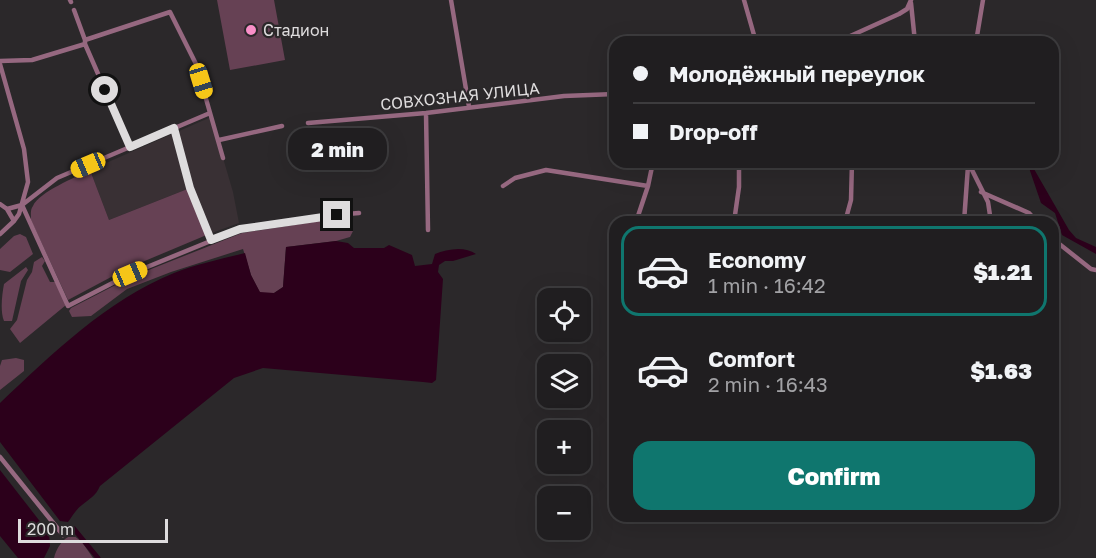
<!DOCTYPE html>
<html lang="en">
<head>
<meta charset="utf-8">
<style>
	body { margin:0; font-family:"Golos Text",sans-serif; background:#2d2b2d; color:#f1f3f6; height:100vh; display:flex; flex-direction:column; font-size:22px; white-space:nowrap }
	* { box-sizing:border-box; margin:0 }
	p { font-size:20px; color:#a2a2a5 }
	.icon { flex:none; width:33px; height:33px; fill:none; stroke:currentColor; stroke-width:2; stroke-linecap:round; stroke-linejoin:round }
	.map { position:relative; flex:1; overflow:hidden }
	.side { position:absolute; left:609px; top:216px; width:450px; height:306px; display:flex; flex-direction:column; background:#201e20; border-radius:18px; box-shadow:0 6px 24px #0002,0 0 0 2px #3d3c3e }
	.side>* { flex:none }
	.hud { position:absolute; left:609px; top:36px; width:450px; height:132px; border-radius:18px; box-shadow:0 6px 24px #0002,0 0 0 2px #3d3c3e; display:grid; align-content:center; height:132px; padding:0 24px; background:#201e20 }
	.controls { position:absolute; left:537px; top:288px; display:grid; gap:12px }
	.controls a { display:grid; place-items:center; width:54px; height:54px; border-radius:12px; background:#201e20; box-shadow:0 6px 24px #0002,0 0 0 2px #3d3c3e; font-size:30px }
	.scale { position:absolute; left:18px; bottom:15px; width:150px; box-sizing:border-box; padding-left:6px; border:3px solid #dedcdd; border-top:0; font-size:16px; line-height:21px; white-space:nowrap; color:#dedcdd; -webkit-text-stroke:4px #2b282a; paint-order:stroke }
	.end { position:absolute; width:27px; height:27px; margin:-14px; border:8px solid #dedcdd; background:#111; box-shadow:0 0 0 3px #111 }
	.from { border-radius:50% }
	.bubble { position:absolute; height:42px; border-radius:18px; background:#201e20; box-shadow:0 6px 24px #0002,0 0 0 2px #3d3c3e; font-size:20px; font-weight:800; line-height:42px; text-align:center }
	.car { position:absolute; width:18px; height:36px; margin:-18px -9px; border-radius:8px; box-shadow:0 0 4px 2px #0007; background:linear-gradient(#f5c518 24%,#345 0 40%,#f5c518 0 76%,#345 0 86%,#f5c518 0) }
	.hud b { display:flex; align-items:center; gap:21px; height:57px; font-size:22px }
	.hud b+b { border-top:2px solid #3d3c3e }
	.hud i { width:15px; height:15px; background:#f1f3f6 }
	ul { padding:10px 0 0; list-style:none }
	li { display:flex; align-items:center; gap:18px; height:90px; margin:0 12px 9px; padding:0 12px; border:3px solid transparent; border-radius:18px }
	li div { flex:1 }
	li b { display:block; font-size:22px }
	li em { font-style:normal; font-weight:800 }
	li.active { border-color:#0f766e }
	li>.icon { width:54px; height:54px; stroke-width:1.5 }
	.primary-button { display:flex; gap:12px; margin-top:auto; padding:12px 24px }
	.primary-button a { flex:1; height:69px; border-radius:18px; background:#0f766e; color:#fff; font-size:24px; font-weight:800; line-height:69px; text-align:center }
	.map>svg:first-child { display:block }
</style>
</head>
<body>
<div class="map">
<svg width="1096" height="558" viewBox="0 0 1096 558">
	<rect width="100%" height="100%" fill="#2b282a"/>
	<path fill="#393034" d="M211,117L233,192L239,223L209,234L190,188L109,220L90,170Z"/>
	<path fill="#664154" d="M217,0H274L285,60L230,70Z
		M90,170L109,220L190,188L209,234L128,268L68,300L31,220C31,215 30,210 33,206C39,192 76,177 90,170Z
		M352,216L353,231L350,237L336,241L286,247L283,287L274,293H260L251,275L243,249L171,272L127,289L91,316L72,317L69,311L71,308L131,277L242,233Z
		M20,234L26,237L33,254L10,272L0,270V249L14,236Z
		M42,257L45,261L42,266L50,282H55L66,305L20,343L10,329L17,320L27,280L32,272L34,262Z
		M26,267L28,270L21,281L12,321H4C0,311 2,295 4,284Z
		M16,358L24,360V371L0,390V366L2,360Z
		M73,535L82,542L93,558H54C56,549 63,537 73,535Z"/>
	<path fill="#2c001b" d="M1027,162H1032L1034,169L1069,230L1076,238L1096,247V254L1062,235L1055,213L1041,203Z
		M336,241L348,243L354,248H384L389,245L412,255L415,266L432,264L435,254C447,249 465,246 476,254L453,261H445L439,265L438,272L443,279L436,380L432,383L423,382L263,368L234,378L100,486C95,497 90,498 82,505C76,509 72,517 68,522L60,521L0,442V403C53,353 106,301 174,273C196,264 222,259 245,253L251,275L260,292L274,293L283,287L286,247Z
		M0,470L49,533L50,546L44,558H18L0,536Z"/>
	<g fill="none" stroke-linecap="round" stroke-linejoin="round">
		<path stroke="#2c001b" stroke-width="5" d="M74,529L98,558"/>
		<path stroke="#966880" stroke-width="4.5" d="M70,0L71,2
			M451,0L469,107
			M744,0L756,42
			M911,3L915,42
			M74,10L85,40
			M837,42L899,14L907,9L911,0
			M976,42L983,0
			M85,44V40L170,12L196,64L223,158
			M0,61L32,60L85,44L130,147
			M0,64L24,149L28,182L19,214L14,221L0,234
			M426,113L428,230
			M308,123L426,113L564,96L615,94
			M174,128L190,188L211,240
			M219,140L282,126
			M968,162L988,202L991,222
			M503,186L515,178L546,170L648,186
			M981,192L1029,213L1037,222
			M0,204L7,209L14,221
			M22,205L68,306L130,274L240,229L337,215
			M7,209L22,205L57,178L210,113
			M347,214L359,213
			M636,222L648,186L653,162
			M734,222L739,187V162
			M845,222L851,200L852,162
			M964,222L968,166
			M1053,239L1091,269L1096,270
			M0,457L63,535"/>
	</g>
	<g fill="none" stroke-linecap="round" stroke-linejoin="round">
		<path stroke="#dedcdd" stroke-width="8" d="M105,90L130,147L174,128L190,188L211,240L240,229L337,215"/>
	</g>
	<circle fill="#f98fc8" stroke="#2b282a" stroke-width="2" cx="251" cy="30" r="6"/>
	<g text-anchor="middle" stroke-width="4.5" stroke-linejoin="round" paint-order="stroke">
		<g font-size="16" fill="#dedcdd" stroke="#2b282a" text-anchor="start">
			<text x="263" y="36">Стадион</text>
		</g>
		<g font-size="16" fill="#dedcdd" stroke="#2b282a">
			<text transform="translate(460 96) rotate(-6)" y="6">СОВХОЗНАЯ УЛИЦА</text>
		</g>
	</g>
</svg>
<div class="controls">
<a><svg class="icon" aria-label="locate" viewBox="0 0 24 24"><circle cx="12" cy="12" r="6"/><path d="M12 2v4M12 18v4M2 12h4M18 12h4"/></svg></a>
<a><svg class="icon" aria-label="layers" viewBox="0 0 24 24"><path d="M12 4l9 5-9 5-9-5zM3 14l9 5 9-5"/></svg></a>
<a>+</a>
<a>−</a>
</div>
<div class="scale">200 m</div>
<i class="end from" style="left:105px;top:90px"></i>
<i class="end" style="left:337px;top:215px"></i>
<div class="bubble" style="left:288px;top:128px;width:99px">2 min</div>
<i class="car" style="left:201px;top:81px;rotate:163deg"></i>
<i class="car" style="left:88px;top:165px;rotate:247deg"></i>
<i class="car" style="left:130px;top:274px;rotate:67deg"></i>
<div class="hud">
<b><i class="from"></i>Молодёжный переулок</b>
<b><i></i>Drop-off</b>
</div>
<section class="side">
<ul>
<li class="active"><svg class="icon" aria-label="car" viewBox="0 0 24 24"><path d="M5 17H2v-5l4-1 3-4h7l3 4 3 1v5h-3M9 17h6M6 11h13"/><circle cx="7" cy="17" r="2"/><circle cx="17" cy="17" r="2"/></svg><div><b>Economy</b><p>1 min · 16:42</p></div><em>$1.21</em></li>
<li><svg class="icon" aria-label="car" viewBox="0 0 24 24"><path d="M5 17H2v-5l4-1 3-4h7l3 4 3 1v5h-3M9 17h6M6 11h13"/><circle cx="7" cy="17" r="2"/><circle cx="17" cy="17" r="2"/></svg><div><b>Comfort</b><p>2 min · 16:43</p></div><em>$1.63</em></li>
</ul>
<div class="primary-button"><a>Confirm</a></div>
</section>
</div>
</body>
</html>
